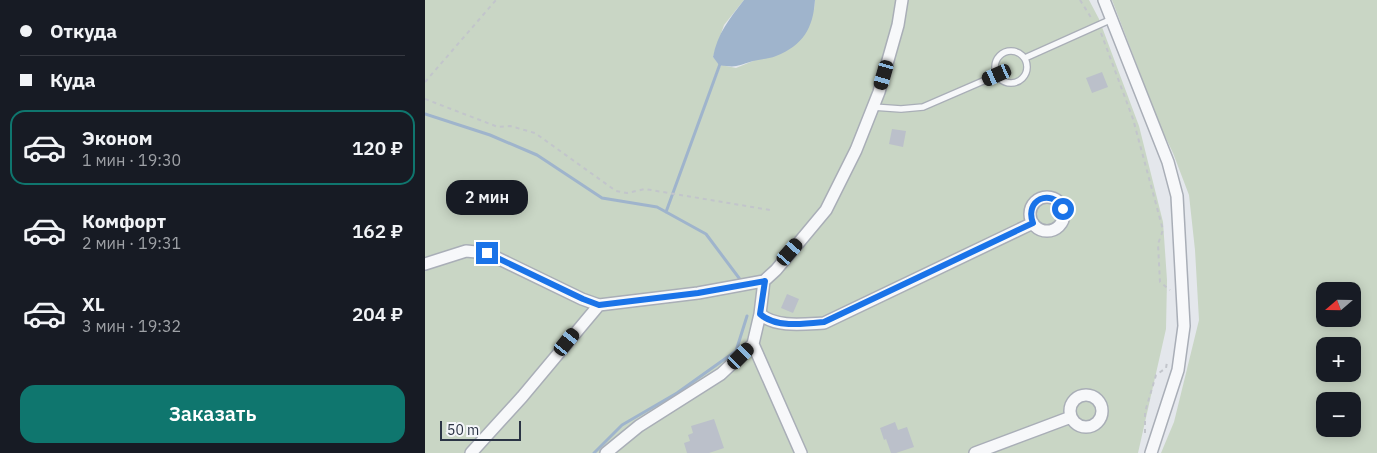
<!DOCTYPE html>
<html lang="ru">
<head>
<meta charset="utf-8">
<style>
	body { margin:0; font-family:"IBM Plex Sans",sans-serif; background:#20242c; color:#f1f3f6; height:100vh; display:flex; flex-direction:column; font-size:19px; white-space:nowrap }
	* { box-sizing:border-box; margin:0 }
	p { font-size:16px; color:#9ea1a6 }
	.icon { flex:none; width:28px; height:28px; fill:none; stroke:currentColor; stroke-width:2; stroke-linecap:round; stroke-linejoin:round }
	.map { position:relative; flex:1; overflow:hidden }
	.panel { display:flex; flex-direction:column; background:#171b24; width:425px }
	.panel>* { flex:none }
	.banner { display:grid; align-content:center; height:110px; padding:0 20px; background:#171b24 }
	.needle { width:32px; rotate:250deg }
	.tools { position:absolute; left:891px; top:282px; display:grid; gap:10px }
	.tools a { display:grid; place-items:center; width:45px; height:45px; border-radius:10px; background:#171b24; box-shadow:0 2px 12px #0003; font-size:25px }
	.scale { position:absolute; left:15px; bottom:12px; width:81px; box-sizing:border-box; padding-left:5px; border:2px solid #2b3445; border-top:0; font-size:14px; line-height:18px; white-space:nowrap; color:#2b3445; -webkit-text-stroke:4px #f4f6f9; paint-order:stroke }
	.end { position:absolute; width:22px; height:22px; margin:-11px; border:6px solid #1a73e8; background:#fff; box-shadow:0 0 0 2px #fff }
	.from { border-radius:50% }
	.bubble { position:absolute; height:35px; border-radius:15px; background:#171b24; box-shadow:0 2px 12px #0003; font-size:16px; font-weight:600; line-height:35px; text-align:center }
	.car { position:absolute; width:15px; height:30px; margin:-15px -8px; border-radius:6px; box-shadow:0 0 4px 1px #0007; background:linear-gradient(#222 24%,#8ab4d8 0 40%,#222 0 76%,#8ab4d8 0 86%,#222 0) }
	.banner b { display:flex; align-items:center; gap:18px; height:48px; font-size:19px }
	.banner b+b { border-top:1px solid #363941 }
	.banner i { width:12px; height:12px; background:#f1f3f6 }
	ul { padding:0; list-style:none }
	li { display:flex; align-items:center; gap:15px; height:75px; margin:0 10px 8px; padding:0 10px; border:2px solid transparent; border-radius:15px }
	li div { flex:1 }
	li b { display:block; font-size:19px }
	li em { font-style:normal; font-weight:600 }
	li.current { border-color:#0f766e }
	li>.icon { width:45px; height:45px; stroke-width:1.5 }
	.primary-button { display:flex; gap:10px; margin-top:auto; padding:10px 20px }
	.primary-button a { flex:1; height:58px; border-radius:15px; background:#0f766e; color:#fff; font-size:20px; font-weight:600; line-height:58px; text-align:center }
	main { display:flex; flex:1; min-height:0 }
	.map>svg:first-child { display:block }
</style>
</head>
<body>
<main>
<section class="panel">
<div class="banner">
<b><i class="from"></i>Откуда</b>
<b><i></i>Куда</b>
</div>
<ul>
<li class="current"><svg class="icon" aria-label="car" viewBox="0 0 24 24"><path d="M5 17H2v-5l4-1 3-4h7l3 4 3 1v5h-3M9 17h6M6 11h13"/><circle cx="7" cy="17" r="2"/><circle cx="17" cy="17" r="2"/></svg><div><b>Эконом</b><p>1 мин · 19:30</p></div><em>120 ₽</em></li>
<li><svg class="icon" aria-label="car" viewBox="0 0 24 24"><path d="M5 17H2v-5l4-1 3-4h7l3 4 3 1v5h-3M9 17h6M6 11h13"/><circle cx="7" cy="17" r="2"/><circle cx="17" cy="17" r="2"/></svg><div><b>Комфорт</b><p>2 мин · 19:31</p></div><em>162 ₽</em></li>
<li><svg class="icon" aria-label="car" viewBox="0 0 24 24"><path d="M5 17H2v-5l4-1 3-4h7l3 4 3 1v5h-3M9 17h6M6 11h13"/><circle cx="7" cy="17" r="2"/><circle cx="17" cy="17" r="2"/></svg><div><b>XL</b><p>3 мин · 19:32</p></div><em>204 ₽</em></li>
</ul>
<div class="primary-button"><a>Заказать</a></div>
</section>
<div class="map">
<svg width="952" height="453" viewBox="0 0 952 453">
	<rect width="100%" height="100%" fill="#e4e7ec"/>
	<path fill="#c9d6c5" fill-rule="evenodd" d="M0,0H319L299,25L288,57L294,64L267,139L296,65L311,68L328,61L389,10L390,0H664L674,19L714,126L738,222L742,280L741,329L713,453H0Z
		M687,0H952V453H736L749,422L774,320L770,250L764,195L748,153L727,109L715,73ZM900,291H928V319H900ZM900,346H928V374H900ZM900,401H928V429H900Z"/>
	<path fill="#9fb4cc" d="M319,0H390C388,29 378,45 351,56C344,59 335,59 328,61C311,66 312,68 294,65L288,57C292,34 305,18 319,0Z"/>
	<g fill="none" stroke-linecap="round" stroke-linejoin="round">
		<path stroke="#9fb4cc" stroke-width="3" d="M0,114L65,135L112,155L177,198L232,207L281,234L317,282
			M241,212L295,64
			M169,453L197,425L252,393L311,351L322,316"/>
	</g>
	<path fill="#bbc0ca" d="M677,72L683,87L667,93L661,78Z
		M467,129L481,131L478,147L464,144Z
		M362,294L374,299L368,313L356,308Z
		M289,419L299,448L284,453H262L259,443L265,441L263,435L268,433L266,426Z
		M470,422L473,430L482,427L489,447L471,453H466L461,439L459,440L455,428Z"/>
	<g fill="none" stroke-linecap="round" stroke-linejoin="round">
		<g stroke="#a9aeb7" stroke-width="8">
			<path id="service" d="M570 67a16 16 0 1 1 32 0a16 16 0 1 1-32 0Z
				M600,58L687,19
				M448,107L476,109L498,107L572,75"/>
		</g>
		<g stroke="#a9aeb7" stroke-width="14">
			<path id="minor" d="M679,0L743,162L752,196L759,326L753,370L726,453
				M605 214a17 17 0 1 1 34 0a17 17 0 1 1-34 0Z
				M0,264L41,251L62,253L157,299L174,305L273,293L339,281L351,270L401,210L431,150L454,92L473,25L477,0
				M335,314C351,328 379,324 399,323L608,223
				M328,344L376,453
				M645 411a16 16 0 1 1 32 0a16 16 0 1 1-32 0Z
				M46,453L97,397L174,305
				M181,453L214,426L296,374L328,344L335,314L339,281
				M550,453L646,417"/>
		</g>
		<path stroke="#c2c5cb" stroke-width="2" stroke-dasharray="4 4" stroke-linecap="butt" d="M655,0L667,19
			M676,33L708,119L738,230L733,244L735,282L745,290
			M0,82L71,0
			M0,99L73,127L85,126L110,133L191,191L202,193L220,189L345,210
			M720,433V412L731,375L741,368L742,362"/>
		<use href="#service" stroke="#f7f8fa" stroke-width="5.5"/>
		<use href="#minor" stroke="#f7f8fa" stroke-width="11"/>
	</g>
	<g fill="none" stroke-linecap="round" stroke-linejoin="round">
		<path stroke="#1a73e8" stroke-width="6" d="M62,253L158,299L174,305L273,293L340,281L335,314C350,328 380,324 399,322L608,223C599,200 626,187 638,209"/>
	</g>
</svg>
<div class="tools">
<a><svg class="needle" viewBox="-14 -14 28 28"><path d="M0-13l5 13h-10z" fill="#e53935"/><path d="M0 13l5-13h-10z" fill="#9ea1a6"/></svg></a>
<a>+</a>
<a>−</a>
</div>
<div class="scale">50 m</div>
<i class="end from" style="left:638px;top:209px"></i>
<i class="end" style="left:62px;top:253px"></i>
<div class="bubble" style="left:21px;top:180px;width:82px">2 мин</div>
<i class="car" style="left:459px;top:75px;rotate:196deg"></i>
<i class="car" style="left:572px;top:75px;rotate:246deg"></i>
<i class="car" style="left:365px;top:252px;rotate:41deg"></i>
<i class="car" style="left:142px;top:342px;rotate:39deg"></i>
<i class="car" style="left:316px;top:356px;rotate:45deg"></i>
</div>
</main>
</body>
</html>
